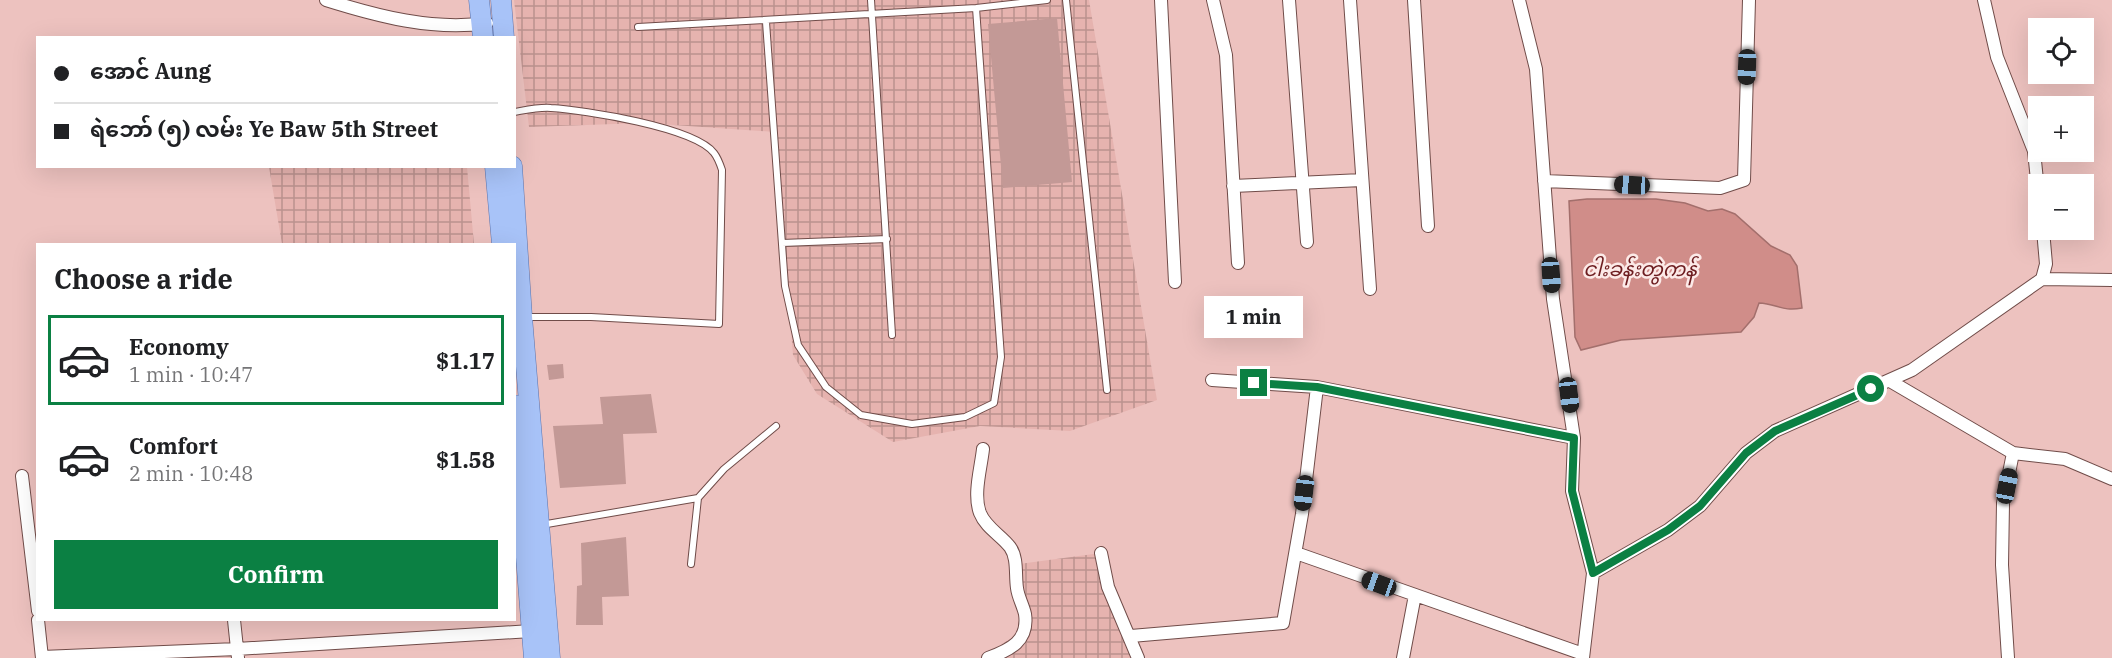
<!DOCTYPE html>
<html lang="en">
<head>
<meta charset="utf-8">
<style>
	body { margin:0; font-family:"IBM Plex Serif","Noto Sans Myanmar",serif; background:#f6f6f6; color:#202124; height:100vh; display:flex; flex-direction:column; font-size:22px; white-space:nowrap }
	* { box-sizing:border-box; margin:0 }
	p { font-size:20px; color:#757577 }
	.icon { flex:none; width:33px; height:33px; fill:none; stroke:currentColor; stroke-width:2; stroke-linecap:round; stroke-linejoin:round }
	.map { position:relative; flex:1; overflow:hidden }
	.sheet { position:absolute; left:36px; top:243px; width:480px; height:378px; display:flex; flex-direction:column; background:#fff; border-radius:0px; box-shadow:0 6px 24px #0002 }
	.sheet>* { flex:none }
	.hud { position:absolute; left:36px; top:36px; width:480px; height:132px; border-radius:0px; box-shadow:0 6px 24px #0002; display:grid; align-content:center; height:132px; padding:0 18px; background:#fff }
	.controls { position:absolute; left:2028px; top:18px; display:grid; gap:12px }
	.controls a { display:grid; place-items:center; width:66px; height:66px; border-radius:0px; background:#fff; box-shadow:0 6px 24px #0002; font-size:30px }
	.end { position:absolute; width:27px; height:27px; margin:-14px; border:8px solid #0b8043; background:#fff; box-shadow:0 0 0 3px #fff }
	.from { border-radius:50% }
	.bubble { position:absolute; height:42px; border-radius:0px; background:#fff; box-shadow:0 6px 24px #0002; font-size:20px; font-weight:800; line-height:42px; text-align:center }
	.car { position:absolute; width:18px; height:36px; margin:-18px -9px; border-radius:8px; box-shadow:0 0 4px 2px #0007; background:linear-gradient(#222 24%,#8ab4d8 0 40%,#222 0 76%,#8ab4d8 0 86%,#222 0) }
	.hud b { display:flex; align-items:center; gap:21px; height:57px; font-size:22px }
	.hud b+b { border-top:2px solid #e0e0e0 }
	.hud i { width:15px; height:15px; background:#202124 }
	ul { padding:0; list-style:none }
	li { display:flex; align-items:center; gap:18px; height:90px; margin:0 12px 9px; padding:0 6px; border:3px solid transparent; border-radius:0px }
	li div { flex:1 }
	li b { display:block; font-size:22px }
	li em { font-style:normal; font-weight:800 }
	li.current { border-color:#0b8043 }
	li>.icon { width:54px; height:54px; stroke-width:1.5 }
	h2 { padding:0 18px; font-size:27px; line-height:72px }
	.button { display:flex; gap:12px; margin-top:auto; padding:12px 18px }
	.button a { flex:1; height:69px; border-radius:0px; background:#0b8043; color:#fff; font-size:24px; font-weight:800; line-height:69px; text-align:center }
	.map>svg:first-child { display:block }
</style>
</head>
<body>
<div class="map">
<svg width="2112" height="658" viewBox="0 0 2112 658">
	<defs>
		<pattern id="industrial-grid" width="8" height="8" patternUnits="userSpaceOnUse" patternTransform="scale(1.5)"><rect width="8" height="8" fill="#e6b3af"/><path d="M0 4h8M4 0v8" fill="none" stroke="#bb928e"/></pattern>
	</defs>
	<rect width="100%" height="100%" fill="#edc2bf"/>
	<path fill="url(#industrial-grid)" d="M514,0H1089L1157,400L1070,431L980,426L893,442L817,394L793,355L775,132L644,123L529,127Z
		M269,167H467L474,244H282Z
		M1101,553L1138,658H996L994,650L1008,640L1027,634L1019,564Z"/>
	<path fill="#d08d89" stroke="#a36f6c" stroke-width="1.5" d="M1587,199H1656L1685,203L1708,211L1722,209L1735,214L1771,246L1790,255L1797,266L1802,308C1783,312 1777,304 1759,303L1754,317L1741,332L1621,340L1581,350L1575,337L1569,201Z"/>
	<path fill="#c39996" d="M1057,18L1072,182L1003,188L988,24Z
		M563,364L564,378L549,380L547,365Z
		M651,394L657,433L623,434L626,484L560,488L553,426L603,424L600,397Z
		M626,537L629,596L602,597L603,625H576L577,586L582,585L581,543Z"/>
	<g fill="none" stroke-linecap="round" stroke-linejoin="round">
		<g stroke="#704c49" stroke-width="8">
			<path id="service" d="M871,0L892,335
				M1066,0L1107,390
				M766,22L785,286L798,345L826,387L861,415L912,424L965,417L994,403L1001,357L976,8
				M638,27L976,8L1047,0
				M514,112C526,110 539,107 551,108C584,110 694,127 714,153C718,158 720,164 722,170L719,324L591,317H525
				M782,243L887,239
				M541,525L698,498
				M691,564L698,498L724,469L776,426"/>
		</g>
		<g stroke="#704c49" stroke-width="14">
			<path id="minor" d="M326,0C377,16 433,31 487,23
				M1161,0L1175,282
				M1213,0L1226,55L1238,263
				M1289,0L1307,242
				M1350,0L1370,289
				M1414,0L1428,226
				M1519,0L1536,69L1553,299L1574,438L1572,491L1593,573L1583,658
				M1984,0L1997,57L2034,151L2038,190
				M1544,181L1720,188L1744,180L1749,0
				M1233,186L1362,180
				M2042,279L2112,280
				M1212,380L1317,387L1574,438
				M1890,381L2013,453L2065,459L2112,479
				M983,449C981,468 973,494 980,513C986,528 1001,535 1010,547C1018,558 1015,575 1017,588C1018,597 1023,605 1025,614C1029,641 1010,650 988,658
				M22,476L38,611
				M1101,553L1108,587L1138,658
				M1296,553L1583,654
				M1593,573L1668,530L1700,506L1746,453L1775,431L1912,370L2042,279L2046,264L2043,230
				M38,620L42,658
				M234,620L238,658
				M1131,636L1283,623L1302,514L1317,387
				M42,657L237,649L531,631
				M1403,658L1415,595
				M2008,658L2002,565L2003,503L2013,453"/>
		</g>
		<g stroke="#5b73ac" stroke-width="21">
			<path id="primary" d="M479,0L483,38
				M501,0L504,38
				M495,166L502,244
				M512,166L522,317L550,658
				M514,405L534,658"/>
		</g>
		<use href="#service" stroke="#fff" stroke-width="6"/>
		<use href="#minor" stroke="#fff" stroke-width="12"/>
		<use href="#primary" stroke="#a8c3f8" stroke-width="20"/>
	</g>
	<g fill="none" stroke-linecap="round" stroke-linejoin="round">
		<path stroke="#0b8043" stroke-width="8" d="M1254,383L1317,387L1574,438L1572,491L1593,573L1668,530L1700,506L1746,453L1775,431L1871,389"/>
	</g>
	<g text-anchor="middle" stroke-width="5" stroke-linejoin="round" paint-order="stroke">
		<g font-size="20" font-style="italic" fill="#6d1d20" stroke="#fceae8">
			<text x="1640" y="276">ငါးခန်းတွဲကန်</text>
		</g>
	</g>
</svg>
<div class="controls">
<a><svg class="icon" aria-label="locate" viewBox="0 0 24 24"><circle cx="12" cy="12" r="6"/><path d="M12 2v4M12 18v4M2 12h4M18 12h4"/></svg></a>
<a>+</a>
<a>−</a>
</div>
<i class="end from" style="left:1871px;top:389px"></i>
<i class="end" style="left:1254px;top:383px"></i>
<div class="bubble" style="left:1204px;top:296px;width:99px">1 min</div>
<i class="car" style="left:1747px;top:67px;rotate:182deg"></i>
<i class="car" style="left:1632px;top:185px;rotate:273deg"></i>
<i class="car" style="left:1551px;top:275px;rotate:176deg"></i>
<i class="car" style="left:1569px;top:395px;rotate:173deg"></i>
<i class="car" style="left:2007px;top:486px;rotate:11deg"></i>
<i class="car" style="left:1304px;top:493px;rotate:187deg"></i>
<i class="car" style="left:1379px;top:584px;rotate:290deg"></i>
<div class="hud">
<b><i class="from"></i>အောင် Aung</b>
<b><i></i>ရဲဘော် (၅) လမ်း Ye Baw 5th Street</b>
</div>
<section class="sheet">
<h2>Choose a ride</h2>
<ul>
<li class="current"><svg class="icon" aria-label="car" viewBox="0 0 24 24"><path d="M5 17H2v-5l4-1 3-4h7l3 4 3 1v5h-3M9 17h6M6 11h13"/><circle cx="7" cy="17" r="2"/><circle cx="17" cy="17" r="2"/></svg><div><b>Economy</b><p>1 min · 10:47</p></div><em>$1.17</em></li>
<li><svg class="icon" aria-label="car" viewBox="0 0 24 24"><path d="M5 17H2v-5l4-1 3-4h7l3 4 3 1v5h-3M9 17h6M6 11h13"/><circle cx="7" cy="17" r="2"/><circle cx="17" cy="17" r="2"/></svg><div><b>Comfort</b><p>2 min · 10:48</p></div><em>$1.58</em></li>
</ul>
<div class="button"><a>Confirm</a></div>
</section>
</div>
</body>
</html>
